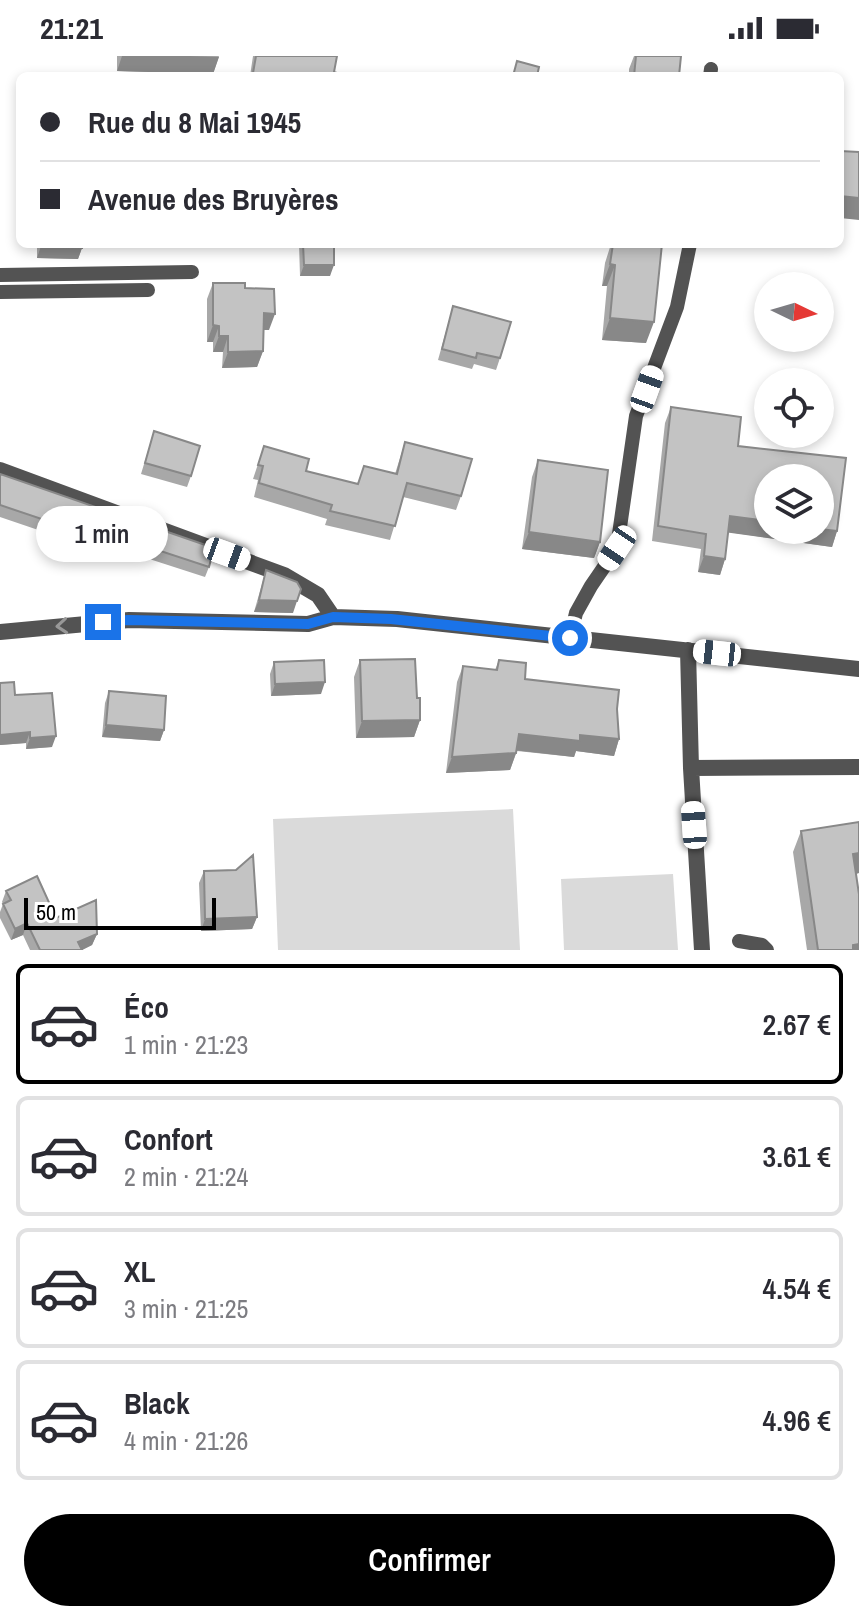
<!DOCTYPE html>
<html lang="fr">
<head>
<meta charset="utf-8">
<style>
	body { margin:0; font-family:"Archivo Narrow",sans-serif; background:#f7f7f7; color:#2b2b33; height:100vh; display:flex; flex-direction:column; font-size:30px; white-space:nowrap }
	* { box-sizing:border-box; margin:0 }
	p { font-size:26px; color:#7c7c81 }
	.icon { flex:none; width:44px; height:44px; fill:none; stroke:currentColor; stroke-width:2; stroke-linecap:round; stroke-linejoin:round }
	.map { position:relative; height:894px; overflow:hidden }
	.panel { display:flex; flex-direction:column; background:#fff; flex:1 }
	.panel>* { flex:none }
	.banner { position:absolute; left:16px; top:16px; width:828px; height:176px; border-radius:12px; box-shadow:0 4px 12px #0003; display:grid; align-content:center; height:176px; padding:0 24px; background:#fff }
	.needle { width:52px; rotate:95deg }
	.tools { position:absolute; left:754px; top:216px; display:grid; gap:16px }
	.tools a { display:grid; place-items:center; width:80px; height:80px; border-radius:50%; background:#fff; box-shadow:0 4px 12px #0003; font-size:40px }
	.scale { position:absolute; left:24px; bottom:20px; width:192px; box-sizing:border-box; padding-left:8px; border:4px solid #000; border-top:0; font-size:22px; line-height:28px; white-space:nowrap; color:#000; -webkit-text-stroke:6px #fff; paint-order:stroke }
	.end { position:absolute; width:36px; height:36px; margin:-18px; border:10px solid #1a73e8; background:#fff; box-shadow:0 0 0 4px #fff }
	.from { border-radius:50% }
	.bubble { position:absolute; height:56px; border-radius:28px; background:#fff; box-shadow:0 4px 12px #0003; font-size:26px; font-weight:600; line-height:56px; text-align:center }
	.car { position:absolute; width:24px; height:48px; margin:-24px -12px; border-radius:10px; box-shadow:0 0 6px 2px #0007; background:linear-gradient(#fff 24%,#345 0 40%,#fff 0 76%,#345 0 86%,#fff 0) }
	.banner b { display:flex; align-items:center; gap:28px; height:76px; font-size:30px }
	.banner b+b { border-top:2px solid #e1e1e2 }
	.banner i { width:20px; height:20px; background:#2b2b33 }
	ul { padding:14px 0 0; list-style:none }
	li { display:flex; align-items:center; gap:24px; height:120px; margin:0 16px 12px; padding:0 8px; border:4px solid #e1e1e2; border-radius:12px }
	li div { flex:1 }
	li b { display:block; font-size:30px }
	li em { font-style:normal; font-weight:600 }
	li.current { border-color:#000 }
	li>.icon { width:72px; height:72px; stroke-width:1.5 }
	.cta { display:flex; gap:16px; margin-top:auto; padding:16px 24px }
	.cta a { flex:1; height:92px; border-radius:48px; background:#000; color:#fff; font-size:32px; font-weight:600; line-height:92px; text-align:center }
	.status { display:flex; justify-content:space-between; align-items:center; height:56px; padding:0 40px; background:#fff; direction:ltr }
	.status svg { height:22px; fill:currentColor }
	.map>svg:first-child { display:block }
</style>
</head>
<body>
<div class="status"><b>21:21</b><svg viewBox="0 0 49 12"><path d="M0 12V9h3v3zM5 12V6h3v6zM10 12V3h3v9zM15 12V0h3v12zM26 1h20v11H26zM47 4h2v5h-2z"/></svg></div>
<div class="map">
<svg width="859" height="894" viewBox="0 0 859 894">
	<rect width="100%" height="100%" fill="#fff"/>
	<path fill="#dadada" d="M513,753L520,894H278L273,763Z
		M673,818L678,894H564L561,823Z"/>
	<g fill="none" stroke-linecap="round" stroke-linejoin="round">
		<path stroke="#535353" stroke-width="14" d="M710,20L711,13
			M0,219L192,216
			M0,236L148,234
			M570,582L576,557L591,530L617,492L636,360L677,251L690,188
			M739,885L762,889L767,894"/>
		<path stroke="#535353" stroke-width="16" d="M0,414L284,519L318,539L333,561
			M0,576L129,564L308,568L333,561L397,563L859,613
			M688,594L691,712L702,894
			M691,712L859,711"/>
	</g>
	<path fill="#a8a8a8" d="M117,0H219L213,18L117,15Z
		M253,0H337L334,16L339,20H250Z
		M634,0H681L679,20H629V13Z
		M37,188H82V192L78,203L37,202Z
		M299,188H334L330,220H300Z
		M611,188H662L646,287L602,284L607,230H602L605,207Z
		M213,227L245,232L269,274H263V295L257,311L222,312L223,296H213V286H207V243Z
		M453,250L500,302L496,314L474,308L472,313L438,304Z
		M671,351L738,390L837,475L832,491L728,476L725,503L720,519L698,516L701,493L652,485L665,367Z
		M154,375L191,420L187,431L141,418Z
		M405,386L461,440L456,454L403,441L390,484L325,469L327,463L254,441L258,424L253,423L264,390L306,415L358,428L364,410L395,418Z
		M538,404L600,486L594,502L522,493L532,421Z
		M0,418L209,511L205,521L106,489L103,496L0,461Z
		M266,514L293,557L254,556Z
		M360,604L417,642L420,664L414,681L356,682L354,621Z
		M499,604L525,623L617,653L619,683L614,700L576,695L574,701L517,695L510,714L446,717L457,626L463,610L495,614Z
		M274,606L321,638L271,640L270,618Z
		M0,627L15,639L52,691L26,693V687L0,689Z
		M109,635L164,674L160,685L102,681L105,647Z
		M859,766V817L856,818L859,894H807L793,796L801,775Z
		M204,815L257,861L252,873L201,875L199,827Z
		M6,835L56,862L97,878L92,889L82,894H30L23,879L11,884L0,862V856L3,848L2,846Z"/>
	<path fill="#888" d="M122,0H190L219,1L213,18L117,15Z
		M840,140L859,142V164L840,162Z
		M41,190L82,192L78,203L37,202Z
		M610,208L615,209L607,230H602Z
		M304,209H334L330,220H300Z
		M264,257L275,258L269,274H258Z
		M610,262L654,266L646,287L602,284Z
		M213,269L219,270L213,286H207Z
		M219,280H228L223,296H213Z
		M263,295L257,311L222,312L228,296Z
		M730,460L768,465V474H820V473L837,475L832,491L724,476Z
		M529,476L600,486L594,502L522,493Z
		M704,500L725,503L720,519L698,516Z
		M259,544L297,545L293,557L254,556Z
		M325,626L321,638L271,640L275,628Z
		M420,664L414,681L356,682L362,665Z
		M106,669L164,674L160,685L102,681Z
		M30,676L26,687L0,689V679Z
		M519,678L580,679L619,683L614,700L576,695L574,701L513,694Z
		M56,680L52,691L26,693L30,682Z
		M516,697L510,714L446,717L452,701Z
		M859,797V817L845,820L853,798Z
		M257,861L252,873L201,875L205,863Z
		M27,867L23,879L11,884L15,873Z
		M97,878L92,889L82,894L78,886Z
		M859,888V894H851L853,889Z"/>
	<path fill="#c3c3c3" stroke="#888" stroke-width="2" d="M256,0H337L334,16L340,18L339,20H271L253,17Z
		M636,0H681L679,20H634Z
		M517,5L539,11L537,20H513Z
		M840,95L859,96V142L840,140Z
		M41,188H82V192L41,190Z
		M303,188H334V209H304Z
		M613,188H662L654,266L610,262L615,209L610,208Z
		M213,227H245V232L274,233L275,258L264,257L263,295L228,296V280H219V270L213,269Z
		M453,250L511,266L500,302L477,297L476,302L442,293Z
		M671,351L741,361L738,390L846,402L837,475L820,473V422H768V465L730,460L725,503L704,500L706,478L658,470Z
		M154,375L200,390L191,420L145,407Z
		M405,386L472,403L461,440L407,427L395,470L330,455L332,449L259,427L263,410L258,409L264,390L309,403L306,415L358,428L364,410L397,418Z
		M538,404L608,414L600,486L529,476Z
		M0,418L214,492L209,511L109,478L107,485L0,449Z
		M266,514L297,526L301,533L297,545L259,544Z
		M415,603L417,642H420V664L362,665L360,604Z
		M324,604L325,626L275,628L274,606Z
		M499,604L526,607L525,623L619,634L617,653L619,683L580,679V685L519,678L516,697L452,701L463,610L497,614Z
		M14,626L15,639L52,637L56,680L30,682V676L0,679V627Z
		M109,635L166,640L164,674L106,669Z
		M859,766V797L853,798L859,838V888L853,889V894H818L801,775Z
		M253,799L257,861L205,863L204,815L236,814Z
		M37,820L56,862L96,844L97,878L78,886L82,894H40L27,867L15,873L3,848L11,844L6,835Z"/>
	<defs><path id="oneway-chevron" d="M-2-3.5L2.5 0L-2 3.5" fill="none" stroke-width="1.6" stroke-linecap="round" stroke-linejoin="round" transform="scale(2)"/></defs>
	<use stroke="#989898" href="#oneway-chevron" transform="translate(62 570) rotate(175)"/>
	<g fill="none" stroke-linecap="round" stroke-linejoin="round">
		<path stroke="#1a73e8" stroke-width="10" d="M103,566L129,564L308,568L333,561L391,563L570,582"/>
	</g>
</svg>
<div class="tools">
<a><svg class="needle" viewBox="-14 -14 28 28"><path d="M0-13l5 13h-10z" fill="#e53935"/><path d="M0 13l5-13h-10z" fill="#7c7c81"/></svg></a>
<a><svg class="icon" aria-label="locate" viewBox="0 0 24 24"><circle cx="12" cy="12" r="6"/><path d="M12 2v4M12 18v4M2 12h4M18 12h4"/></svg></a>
<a><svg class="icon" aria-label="layers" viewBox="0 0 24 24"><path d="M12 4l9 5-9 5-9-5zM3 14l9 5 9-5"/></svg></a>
</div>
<div class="scale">50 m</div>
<i class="end from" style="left:570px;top:582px"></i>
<i class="end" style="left:103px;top:566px"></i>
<div class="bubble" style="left:36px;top:450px;width:132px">1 min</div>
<i class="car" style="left:647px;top:333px;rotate:20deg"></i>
<i class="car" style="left:617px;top:492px;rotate:214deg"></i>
<i class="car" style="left:227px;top:498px;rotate:110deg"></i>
<i class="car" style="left:717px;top:597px;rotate:276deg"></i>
<i class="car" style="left:694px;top:769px;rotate:356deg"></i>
<div class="banner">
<b><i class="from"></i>Rue du 8 Mai 1945</b>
<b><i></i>Avenue des Bruyères</b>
</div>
</div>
<section class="panel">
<ul>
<li class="current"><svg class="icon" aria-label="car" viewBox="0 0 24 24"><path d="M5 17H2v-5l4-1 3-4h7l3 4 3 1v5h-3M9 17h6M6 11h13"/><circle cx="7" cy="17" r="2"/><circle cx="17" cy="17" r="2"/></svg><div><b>Éco</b><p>1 min · 21:23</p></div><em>2.67 €</em></li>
<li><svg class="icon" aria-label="car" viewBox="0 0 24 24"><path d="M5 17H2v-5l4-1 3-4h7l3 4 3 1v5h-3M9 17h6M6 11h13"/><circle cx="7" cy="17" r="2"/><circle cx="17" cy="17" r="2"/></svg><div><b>Confort</b><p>2 min · 21:24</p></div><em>3.61 €</em></li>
<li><svg class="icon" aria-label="car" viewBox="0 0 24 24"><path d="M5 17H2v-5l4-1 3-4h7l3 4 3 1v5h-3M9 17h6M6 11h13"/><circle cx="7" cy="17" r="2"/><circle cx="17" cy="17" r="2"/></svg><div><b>XL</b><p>3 min · 21:25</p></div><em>4.54 €</em></li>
<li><svg class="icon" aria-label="car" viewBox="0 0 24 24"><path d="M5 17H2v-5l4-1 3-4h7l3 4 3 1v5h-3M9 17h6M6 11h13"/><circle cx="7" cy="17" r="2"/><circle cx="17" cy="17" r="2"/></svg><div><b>Black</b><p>4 min · 21:26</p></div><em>4.96 €</em></li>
</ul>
<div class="cta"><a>Confirmer</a></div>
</section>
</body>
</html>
